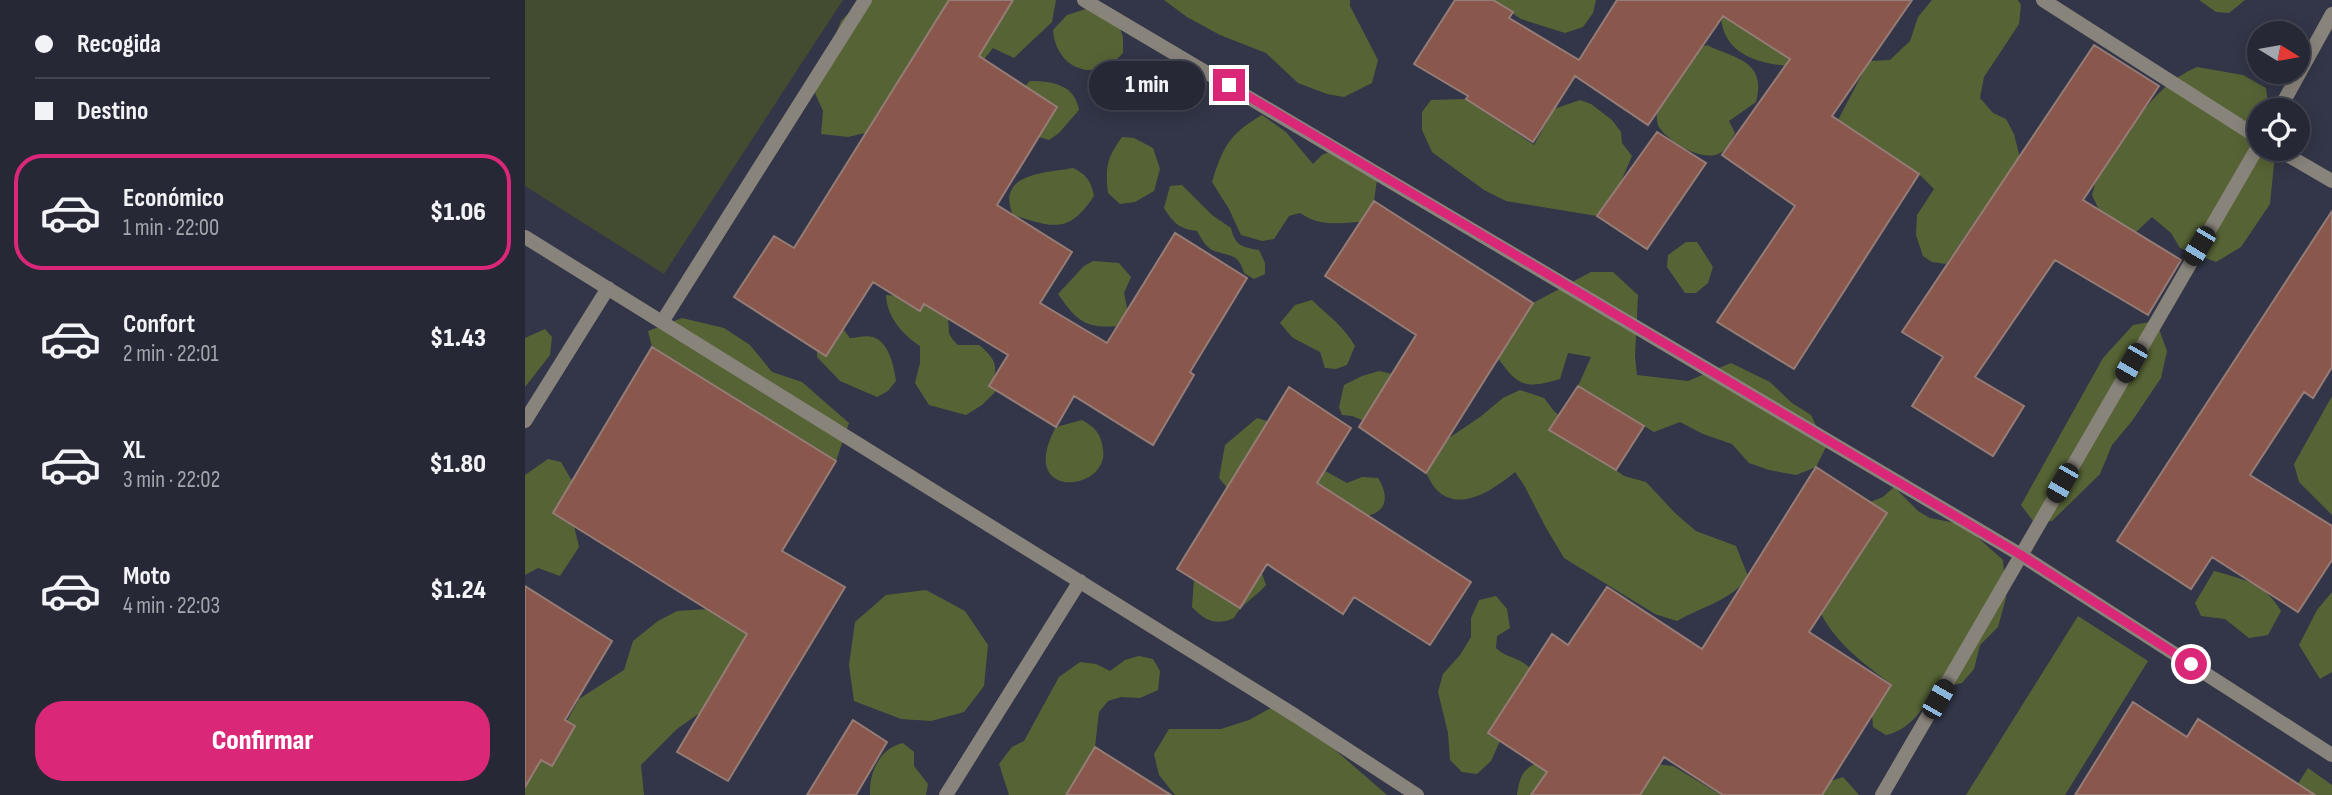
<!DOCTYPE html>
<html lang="es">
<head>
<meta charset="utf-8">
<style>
	body { margin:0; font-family:"Sofia Sans Condensed",sans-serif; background:#2e303e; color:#f1f3f6; height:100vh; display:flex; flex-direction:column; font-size:26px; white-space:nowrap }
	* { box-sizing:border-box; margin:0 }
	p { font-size:23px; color:#a4a6ad }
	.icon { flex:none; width:38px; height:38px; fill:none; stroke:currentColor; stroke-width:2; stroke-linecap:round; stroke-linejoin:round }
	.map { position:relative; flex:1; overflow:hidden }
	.panel { display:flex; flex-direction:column; background:#262836; width:525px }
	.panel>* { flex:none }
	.top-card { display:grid; align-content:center; height:154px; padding:0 35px; background:#262836 }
	.needle { width:46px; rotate:101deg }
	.tools { position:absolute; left:1722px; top:21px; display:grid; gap:14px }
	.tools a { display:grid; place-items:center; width:63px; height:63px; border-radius:50%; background:#262836; box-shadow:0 4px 18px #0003,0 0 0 2px #424451; font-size:35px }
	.end { position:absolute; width:32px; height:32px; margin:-16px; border:9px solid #db2777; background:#fff; box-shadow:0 0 0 4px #fff }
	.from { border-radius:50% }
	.bubble { position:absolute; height:49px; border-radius:24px; background:#262836; box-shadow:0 4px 18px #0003,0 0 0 2px #424451; font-size:23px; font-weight:800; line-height:49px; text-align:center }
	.car { position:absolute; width:21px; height:42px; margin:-21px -10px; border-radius:9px; box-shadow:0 0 5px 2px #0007; background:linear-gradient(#222 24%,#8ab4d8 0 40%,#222 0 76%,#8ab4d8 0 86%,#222 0) }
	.top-card b { display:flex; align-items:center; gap:24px; height:66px; font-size:26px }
	.top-card b+b { border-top:2px solid #424451 }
	.top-card i { width:18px; height:18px; background:#f1f3f6 }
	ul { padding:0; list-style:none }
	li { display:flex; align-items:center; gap:21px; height:116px; margin:0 14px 10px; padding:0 21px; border:4px solid transparent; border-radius:28px }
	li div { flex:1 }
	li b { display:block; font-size:26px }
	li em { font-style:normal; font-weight:800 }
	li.current { border-color:#db2777 }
	li>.icon { width:63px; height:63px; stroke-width:1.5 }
	.cta { display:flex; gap:14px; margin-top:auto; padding:14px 35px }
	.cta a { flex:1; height:80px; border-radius:28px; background:#db2777; color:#fff; font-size:28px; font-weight:800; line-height:80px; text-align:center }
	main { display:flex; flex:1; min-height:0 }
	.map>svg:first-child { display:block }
</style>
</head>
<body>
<main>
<section class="panel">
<div class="top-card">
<b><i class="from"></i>Recogida</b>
<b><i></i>Destino</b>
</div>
<ul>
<li class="current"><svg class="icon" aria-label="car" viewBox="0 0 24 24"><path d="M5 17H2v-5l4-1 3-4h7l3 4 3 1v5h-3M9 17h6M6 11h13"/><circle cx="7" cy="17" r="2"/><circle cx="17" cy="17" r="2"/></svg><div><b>Económico</b><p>1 min · 22:00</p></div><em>$1.06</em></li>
<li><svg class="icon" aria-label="car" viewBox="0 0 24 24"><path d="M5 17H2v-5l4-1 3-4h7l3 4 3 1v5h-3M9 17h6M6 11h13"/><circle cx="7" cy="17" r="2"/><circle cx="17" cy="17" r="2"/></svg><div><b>Confort</b><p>2 min · 22:01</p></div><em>$1.43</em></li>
<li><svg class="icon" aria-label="car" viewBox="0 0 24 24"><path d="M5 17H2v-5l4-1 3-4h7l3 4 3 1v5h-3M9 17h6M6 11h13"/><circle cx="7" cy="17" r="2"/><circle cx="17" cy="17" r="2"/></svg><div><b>XL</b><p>3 min · 22:02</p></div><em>$1.80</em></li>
<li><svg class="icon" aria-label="car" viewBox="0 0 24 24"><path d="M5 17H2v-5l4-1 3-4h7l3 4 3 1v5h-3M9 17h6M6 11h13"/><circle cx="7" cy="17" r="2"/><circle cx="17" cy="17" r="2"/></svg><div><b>Moto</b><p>4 min · 22:03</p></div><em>$1.24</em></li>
</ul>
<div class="cta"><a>Confirmar</a></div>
</section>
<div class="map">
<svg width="1807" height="795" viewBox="0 0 1807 795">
	<rect width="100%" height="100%" fill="#323648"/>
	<path fill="#434b30" d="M0,0H318L139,274L0,186Z"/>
	<path fill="#566435" d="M336,0H431L472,27L488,0H531L527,22L489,58L468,48L449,72L396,45L340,133L323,137L296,134L298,111L290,93L293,79L310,56L312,31L316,21Z
		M639,0H825V6L853,60L847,83L819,97L802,94L773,83L741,53L695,35L662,17Z
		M968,0H1071L1068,13L1058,27L1040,33L996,19Z
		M1266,0L1265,66C1232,64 1197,53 1196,15Z
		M1407,0H1493L1496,5L1494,24L1459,77L1455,98L1468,113L1481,119L1489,134L1495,158L1485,215L1459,208L1421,264L1407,262L1398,256L1391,235L1392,215L1409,189L1394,174L1313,120L1344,61L1365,60L1385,41L1393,17Z
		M1674,0H1720L1704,13L1691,12Z
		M564,8L591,18L598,37V53C594,57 589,63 585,65C556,80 530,60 528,30L542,15Z
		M1182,45C1210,59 1242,60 1231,102L1204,121L1210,133C1206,140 1202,151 1193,154C1175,161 1144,142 1134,127C1129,120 1134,94 1133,83L1147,91L1177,47Z
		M1672,67L1718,75L1741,88L1744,110H1734V149H1749L1750,154L1745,204L1716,247L1691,262L1655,248L1646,233L1627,217L1611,232L1574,210L1567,195L1570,184C1598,141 1623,88 1672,67Z
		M505,81C528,81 550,85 554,110L534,133L524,140L514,137L532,107L500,86Z
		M941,99L1009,145L1029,109L1055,100L1066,104L1087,120L1096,132L1097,143L1107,156L1094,186L1072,216L981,201L959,190L907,152L897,130V112L906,100Z
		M737,115L761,132L788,164L797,155L811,149L852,180L849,201L836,222C812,223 796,227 775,213L764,216L749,239L737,241L716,235L704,209L687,182C698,147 704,134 737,115Z
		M597,137L609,138L628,148L635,169L629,191L610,202L595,204L583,193C580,167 582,158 597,137Z
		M548,168C562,175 566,181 569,196C543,235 528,227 488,215C470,173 521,173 548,168Z
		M657,185L687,215L706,228C710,246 717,247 734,250L740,263V274L729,279L719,273C713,252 704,257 687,250C680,246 676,238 672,231C655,229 648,223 639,208L645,186Z
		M1161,242H1172L1188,267L1183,283L1171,293H1160L1142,267L1143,255Z
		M568,261L594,263L606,277L599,293L603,313L594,326C560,329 552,321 533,294L559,266Z
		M1066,272H1088L1113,295L1110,356L1112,375L1163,381L1206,363L1245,382L1267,403L1286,415L1301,447L1291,467L1271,475L1244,470L1224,463L1207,444L1178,434L1155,422L1129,432L1053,386L1066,357L1043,353L1035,379C1001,389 993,387 973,358L1008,303Z
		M409,288C413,297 422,309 423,319C425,334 421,333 433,345H454C470,358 475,367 465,386L471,391L457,405L441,415L404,405L390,383L395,363V346C377,334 362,317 361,295L372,296L395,311Z
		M787,300C803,316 819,326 830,346L822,365L811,369L800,368L795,352L768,338L755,323L770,305Z
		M157,318L199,328L225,345L247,372L277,382L324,423L311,461L127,347L123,331Z
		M1631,321L1642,351L1636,378L1607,421L1587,445L1575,474L1527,521H1508L1496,505L1578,358L1608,325Z
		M20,329L27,337L25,355L0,387V338Z
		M318,329L325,338C332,338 340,335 348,337C364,342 369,366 371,381L363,391L352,397L315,381L292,357V350Z
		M854,371L885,378L857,428L827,416L817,415L814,407L819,385L837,376Z
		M995,390L1019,398L1029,411L1091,470L1099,476L1121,482L1151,514L1171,531L1211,546L1223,576C1209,600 1175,607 1152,621L1130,614L1039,558L1020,526L999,485L990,472C971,488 937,512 914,492C908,487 905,480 901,473L921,440L955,417L978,398Z
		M1807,396V515L1774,482L1769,464Z
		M732,418L766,428L793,467L822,483L837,477L853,478C863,494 864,511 842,516L708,495L694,478L700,445Z
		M557,420C570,427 576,434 578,449C585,492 490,502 531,427Z
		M23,459L36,462L47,481L28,513L49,526L54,547L35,576L13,568L0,575V475Z
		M1369,487L1393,511L1405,518L1430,523L1450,535L1478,560L1481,598L1473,627L1455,645L1449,669L1437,683L1410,689C1398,709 1385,730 1361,735L1348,727L1347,714L1366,684C1338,663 1313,645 1296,614L1345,502L1358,497Z
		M733,562L741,585C731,597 716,604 709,618C691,626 680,621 667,607L669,579Z
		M1689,571C1720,580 1738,582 1756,611L1743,635L1724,638L1700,619L1676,616L1670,603Z
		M401,590L440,611L463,645L459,686L439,712L406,721L376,719L329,701L324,665L330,622L361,595Z
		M1807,592V672L1795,679L1774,645L1792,610Z
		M971,596L982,609L985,628L972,636L971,648C981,658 994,657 1005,668L963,734L975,741L966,761L952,774L937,772L925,760L923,733L913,692L918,674L935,655L946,637V618L954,600Z
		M183,609L227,626L176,712L152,729L116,765L119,795H0V775L7,755L27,766L49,727L42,721L54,699L99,670L108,641L133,621L152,611Z
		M1553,616L1623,661L1540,795H1441Z
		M614,656L628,659L635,671L633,690L615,698L596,697L583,701L574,712L570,747L545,789L554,795H484L474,764L487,747L499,741L534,677L555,662L571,664L585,671L600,660Z
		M751,705L771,716L862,795H650L634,775L629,754L644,729H696L724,720Z
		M378,743L389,752V766L403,784L401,795H345C344,772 355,748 378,743Z
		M1010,764L1024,768L1013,785L1028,795H992C994,781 996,770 1010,764Z
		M1130,764L1148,766L1196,795H1115Z
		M1783,768L1807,785V795H1766Z
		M1318,777L1334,795H1297L1306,781Z"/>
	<path fill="#8a574c" stroke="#957c76" stroke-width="2" d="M424,0H488L454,56L532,107L472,205L547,252L515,303L582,343L650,233L722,278L665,372L669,375L628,445L549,396L531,427L464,386L483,355L399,304L395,311L348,282L301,356L209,297L249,236L269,248Z
		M930,0H968L988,12L984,18L1054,60L1092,0H1387L1307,116L1394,174L1269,369L1192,322L1270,206L1197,155L1265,59L1198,16L1123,125L1050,76L1008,142L941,99L943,96L889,64Z
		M1569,45L1634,86L1558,200L1656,260L1623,315L1530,260L1450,377L1499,406L1468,456L1387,406L1418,357L1377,332Z
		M1132,132L1181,163L1122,249L1072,216Z
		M849,201L1008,303L901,473L834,427L891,335L800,276Z
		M1807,211V367L1788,398L1779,392L1725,475L1807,526V560L1773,612L1687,557L1666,589L1592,541Z
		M127,347L311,461L257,551L320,587L203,781L152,752L222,634L28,513Z
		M1053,386L1119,426L1091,470L1024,430Z
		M764,387L826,428L792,483L946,582L905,645L829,597L818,614L742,564L715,608L652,569Z
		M1291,467L1362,513L1284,632L1366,685L1297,795H1198L1139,757L1115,795H1006L1022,772L963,733L1027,634L1043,645L1082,587L1177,649Z
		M0,586L87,641L40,720L50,726L27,766L16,760L0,787Z
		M1608,702L1662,737L1673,719L1790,795H1550Z
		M328,720L362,742L331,795H282Z
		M570,747L646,795H541Z"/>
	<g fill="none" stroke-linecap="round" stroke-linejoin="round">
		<path stroke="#89847b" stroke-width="14" d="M559,0L1496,555L1807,755
			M1518,0L1734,138
			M1754,110L1807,14
			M1752,149L1807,181
			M0,237L771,716L892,795
			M137,322L340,0
			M0,421L83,288
			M421,795L555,581
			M1357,795L1734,145"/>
	</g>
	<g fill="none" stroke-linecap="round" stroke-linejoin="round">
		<path stroke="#db2777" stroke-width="9" d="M704,85L1496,555L1666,664"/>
	</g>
</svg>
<div class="tools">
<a><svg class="needle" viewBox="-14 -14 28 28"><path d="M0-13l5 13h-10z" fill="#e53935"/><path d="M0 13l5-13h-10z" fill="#a4a6ad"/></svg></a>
<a><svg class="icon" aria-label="locate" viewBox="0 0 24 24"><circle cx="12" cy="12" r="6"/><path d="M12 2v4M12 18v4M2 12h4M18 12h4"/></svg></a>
</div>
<i class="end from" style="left:1666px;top:664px"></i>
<i class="end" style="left:704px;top:85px"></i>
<div class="bubble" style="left:564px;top:61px;width:116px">1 min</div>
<i class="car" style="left:1674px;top:246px;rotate:211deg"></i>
<i class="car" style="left:1606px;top:363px;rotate:210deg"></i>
<i class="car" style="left:1537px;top:483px;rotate:210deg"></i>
<i class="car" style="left:1413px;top:699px;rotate:30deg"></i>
</div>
</main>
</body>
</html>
